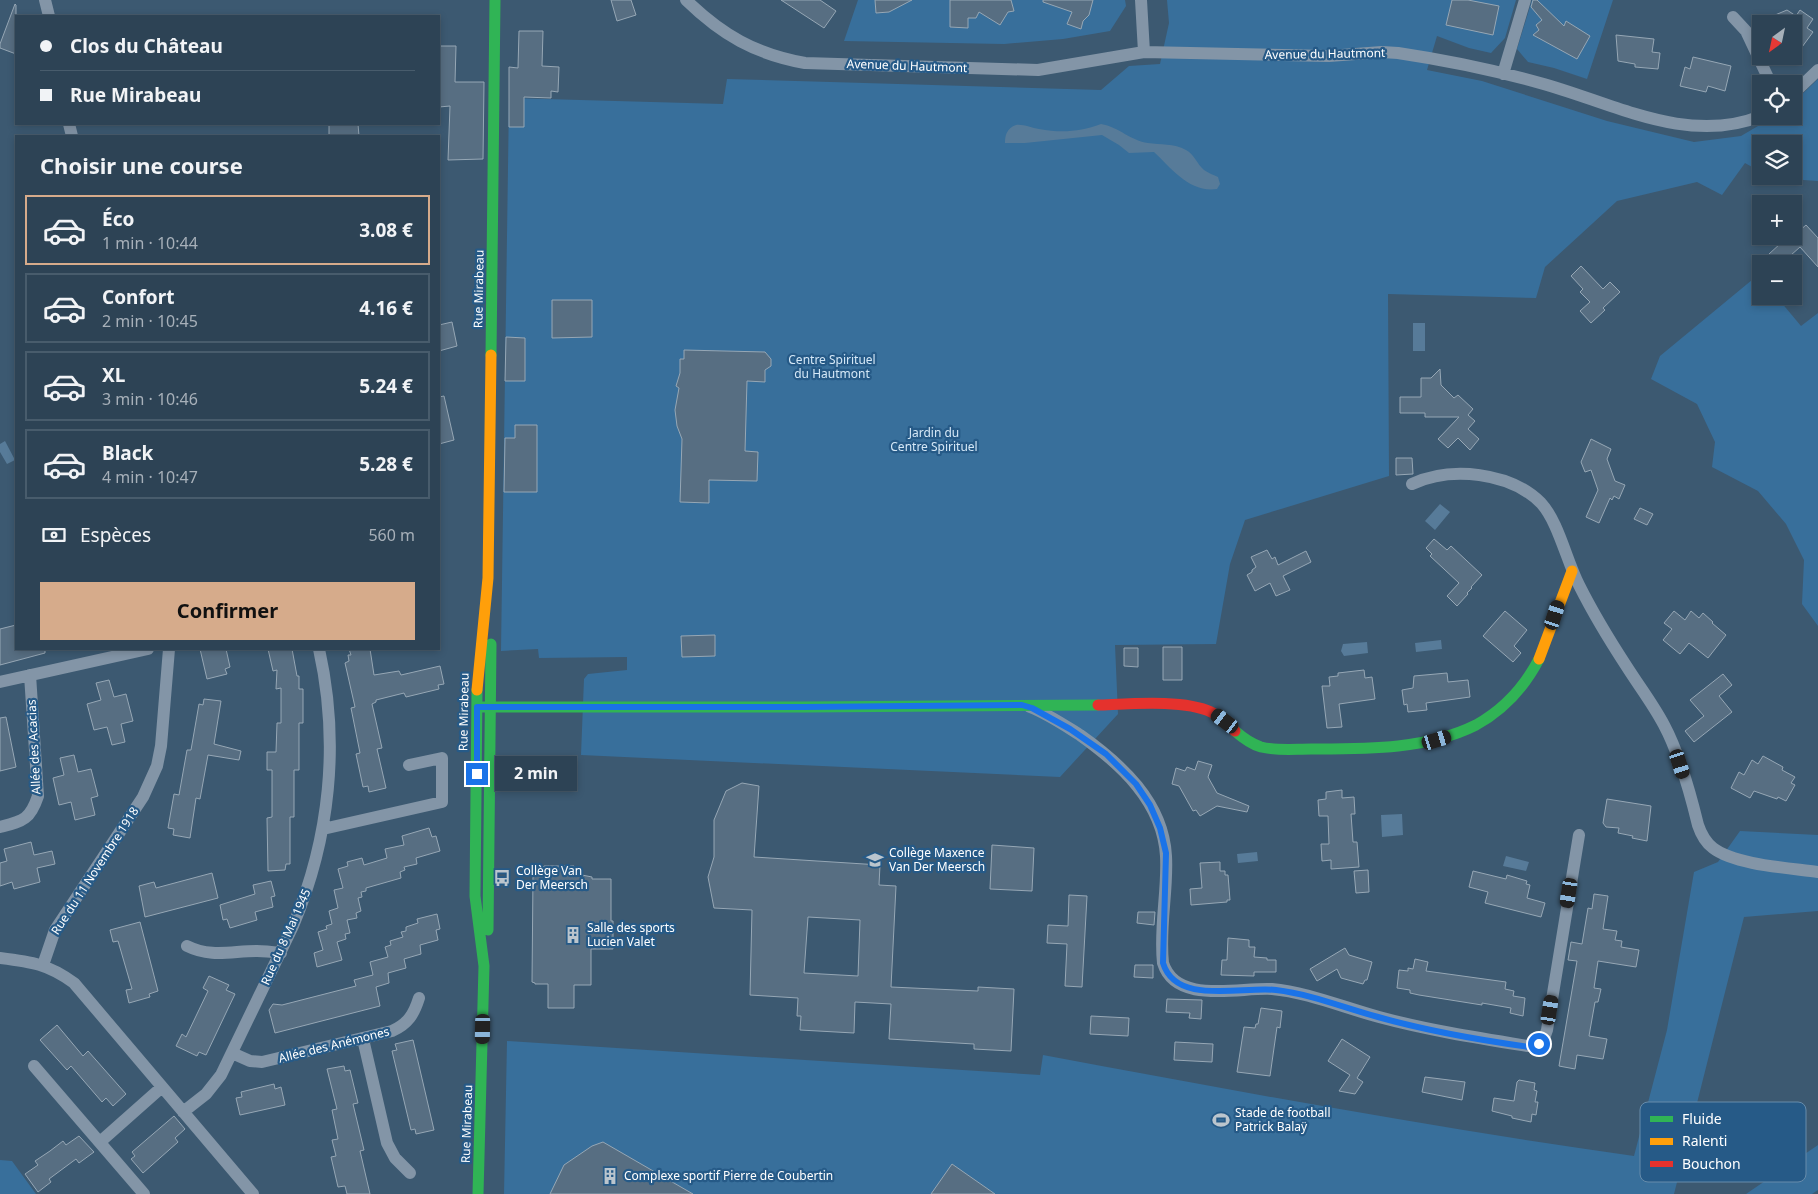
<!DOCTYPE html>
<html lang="fr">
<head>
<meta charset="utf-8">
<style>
	body { margin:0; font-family:"Noto Sans",sans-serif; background:#394e5f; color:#f1f3f6; height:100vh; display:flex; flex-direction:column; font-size:19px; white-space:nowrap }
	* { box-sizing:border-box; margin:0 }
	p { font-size:16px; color:#a7b0b9 }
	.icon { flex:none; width:28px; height:28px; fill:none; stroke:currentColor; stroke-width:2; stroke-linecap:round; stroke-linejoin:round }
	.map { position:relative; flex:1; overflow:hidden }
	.details { position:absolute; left:15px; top:135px; width:425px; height:515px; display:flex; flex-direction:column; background:#2d4355; border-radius:0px; box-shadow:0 2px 8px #0003,0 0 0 1px #485c6c }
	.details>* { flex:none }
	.guide { position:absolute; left:15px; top:15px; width:425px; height:110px; border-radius:0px; box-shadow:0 2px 8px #0003,0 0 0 1px #485c6c; display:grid; align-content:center; height:110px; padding:0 25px; background:#2d4355 }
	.needle { width:32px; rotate:213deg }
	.tools { position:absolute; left:1752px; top:15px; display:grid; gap:10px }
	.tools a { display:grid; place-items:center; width:50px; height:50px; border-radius:0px; background:#2d4355; box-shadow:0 2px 8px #0003,0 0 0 1px #485c6c; font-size:25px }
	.end { position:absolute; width:22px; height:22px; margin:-11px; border:6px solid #1a73e8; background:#fff; box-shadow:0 0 0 2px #fff }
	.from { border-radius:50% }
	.bubble { position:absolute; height:35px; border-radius:0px; background:#2d4355; box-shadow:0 2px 8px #0003,0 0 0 1px #485c6c; font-size:16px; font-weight:700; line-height:35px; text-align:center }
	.car { position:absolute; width:15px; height:30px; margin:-15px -8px; border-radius:6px; box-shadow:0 0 4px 1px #0007; background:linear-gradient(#222 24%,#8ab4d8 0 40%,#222 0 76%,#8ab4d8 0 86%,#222 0) }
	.guide b { display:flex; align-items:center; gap:18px; height:48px; font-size:19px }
	.guide b+b { border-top:1px solid #485c6c }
	.guide i { width:12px; height:12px; background:#f1f3f6 }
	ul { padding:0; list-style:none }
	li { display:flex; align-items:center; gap:15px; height:70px; margin:0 10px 8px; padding:0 15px; border:2px solid #485c6c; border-radius:0px }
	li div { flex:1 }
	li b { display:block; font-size:19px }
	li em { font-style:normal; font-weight:700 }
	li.selected { border-color:#d6ab8b }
	li>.icon { width:45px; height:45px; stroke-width:1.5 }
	h2 { padding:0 25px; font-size:22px; line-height:60px }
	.pay { display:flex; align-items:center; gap:12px; height:55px; padding:0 25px; font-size:19px }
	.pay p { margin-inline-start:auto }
	.cta { display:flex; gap:10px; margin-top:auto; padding:10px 25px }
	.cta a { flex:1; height:58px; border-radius:0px; background:#d6ab8b; color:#111; font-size:20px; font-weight:700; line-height:58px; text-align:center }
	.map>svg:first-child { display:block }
</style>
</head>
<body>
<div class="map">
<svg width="1818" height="1194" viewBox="0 0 1818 1194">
	<rect width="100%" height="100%" fill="#3c5971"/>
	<path fill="#386f9b" d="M858,0H1125L1126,6L1110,31L1063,39L1004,44L844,41Z
		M1167,0H1516L1505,38L1491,53L1469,48L1437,36L1427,70L1482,81L1607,121L1694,142L1741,136L1775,116H1794V102L1818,79V181L1773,178L1770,176H1794V144H1761V172L1745,163L1722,195L1697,182L1617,201L1545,267L1536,298L1388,294L1389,476L1245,520L1230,564L1216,644L1115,645L1118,714L1060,777L581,755L584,679L588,674L627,670V657L539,658L538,649L501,651L509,98L723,104L727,79L1101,90L1129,66L1160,64L1169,23Z
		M1532,0H1613L1587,79L1554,68L1528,62L1517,49Z
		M1758,275L1761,278V296H1776L1801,326L1818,313V626L1802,604L1804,560L1786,524L1758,491L1712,467L1715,442L1697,404L1651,379L1660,356Z
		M1740,831L1818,835V911L1744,917L1674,1194H504L507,1041L1040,1075L1043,1055C1240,1092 1436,1128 1634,1156L1667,1030L1694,872L1718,862Z
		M1818,1145V1190L1812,1194H1746Z
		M0,1160L12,1161L36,1194H0Z"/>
	<path fill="#577b99" d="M1101,124C1119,127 1131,141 1148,143C1160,145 1174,143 1186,150C1194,154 1197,164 1204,170C1208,173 1214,175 1218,177L1220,184L1217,189C1190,193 1172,169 1154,152L1129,153L1119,145L1102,135L1025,143H1005C1005,135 1007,128 1016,125C1023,124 1032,128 1039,129C1061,133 1080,132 1101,124Z
		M1413,323H1425V351H1413Z
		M5,441L15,460L7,464L0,452V444Z
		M1440,504L1450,512L1435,530L1425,521Z
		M1441,640L1442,649L1416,652L1415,643Z
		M1367,642L1368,653L1344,656L1341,651L1343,644Z
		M1402,814L1403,835L1382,837L1381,815Z
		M1257,852L1258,861L1238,863L1237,854Z
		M1506,856L1529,862L1526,871L1503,866Z"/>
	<path fill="#576e82" stroke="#96a7b5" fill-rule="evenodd" d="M611,0H631L636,15L617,21Z
		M781,0H820L836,11L824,28Z
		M875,0H912L889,12L876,13Z
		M950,0H1011L1014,11L1008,12L1000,25L979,12L976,18H968V28L950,27Z
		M1043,0H1093L1089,15L1083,21L1081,29L1067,24L1072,12L1043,2Z
		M1452,0H1468L1499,6L1493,35L1446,25Z
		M1533,0H1537L1564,26L1566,21L1590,36L1577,59L1533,35L1539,30L1536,25L1542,20L1531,7Z
		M15,4L16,5V54L0,48V44Z
		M1787,10L1796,16L1800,10L1813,19L1807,28L1813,32L1794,58V24L1756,23Z
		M519,31H543L542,66L559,67L558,92L551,91V98L524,97V127H509V67L518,68Z
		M1616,35L1654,39L1652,52L1660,53L1658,69L1635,67V64L1618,61Z
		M439,46H456L455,82H484L483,159L448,160L450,106L439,107Z
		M1693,57L1731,66L1725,91L1708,86L1706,92L1680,86L1685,67L1690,69Z
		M329,124H358L359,136H329Z
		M1806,225L1818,238V267L1800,247L1781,264H1777L1769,254L1781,243L1783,245Z
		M1581,266L1603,289L1610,282L1620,292L1603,308L1605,310L1591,323L1580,311L1590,302L1580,292L1583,289L1571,276Z
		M552,300H592V337L552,338Z
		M452,322L457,346L439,351V325Z
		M506,337L525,338V381H505Z
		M684,350L765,352L771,359V366L765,370V382L747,381L745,451L758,452L757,481L709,480V503L680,502L682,439L677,426L675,410L679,388L676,386L680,373V359H684Z
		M1440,369L1441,385L1454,398L1458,395L1473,409L1468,415L1475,421L1468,429L1479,439L1470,450L1458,438L1448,448L1438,439L1459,417H1425V413H1400V397H1421V378H1431Z
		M444,396L454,440L439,444V397Z
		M515,425H537V492H504L505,438H515Z
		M1591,439L1611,449L1607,459L1615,481L1625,485L1619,499L1614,496L1612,500L1610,498L1599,523L1586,517L1598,490L1591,470L1585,472L1581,462Z
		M1396,458H1412L1413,474L1396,475Z
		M1640,508L1653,514L1647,525L1634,519Z
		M1434,539L1447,550L1451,546L1482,575L1471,587L1472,588L1467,593L1468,594L1457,606L1447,596L1459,583L1430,556L1432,554L1426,548Z
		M1267,550L1272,559L1275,557L1278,565L1306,551L1311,562L1283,576L1290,590L1276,596L1270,583L1255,591L1247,575L1252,572V570L1256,567L1251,557Z
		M1505,611L1527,630L1514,646L1521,653L1513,662L1483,636Z
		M1674,611L1685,620L1691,611L1699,618L1703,613L1713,622L1712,623L1726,635L1708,658L1689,643L1680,654L1663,640L1672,629L1664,623Z
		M16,625V649H45V653L0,665V629Z
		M715,635V656L682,657L681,636Z
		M1163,647H1182V680H1163Z
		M1124,648H1138V667L1124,666Z
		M200,649H226L230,667L225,669L227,674L207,679Z
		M268,649H292L297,676H299V689H303V723H299V770H294V817H290V864H286L285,870L268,871L267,818L272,817V770H267V752H276L277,723H281V688L276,689L277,670L273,671Z
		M349,649H370L374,675L399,671L401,675L440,666L444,684L438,685L439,689L406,697L404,693L376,700V702L372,704L382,748L377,749L386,788L369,792L368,786L363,787L356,754L360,753L351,708L355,707L345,663L349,661L348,655H351Z
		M1364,670L1365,678L1372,677L1375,699L1339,704L1342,727L1327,728L1322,686H1330L1329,677L1338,676V673Z
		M1447,673L1448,682L1468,680L1470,697L1426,703L1427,710L1408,712L1407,704L1404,705L1402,690L1413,688L1414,676Z
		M1723,674L1732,685L1719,696L1732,712L1694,742L1685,731L1704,716L1690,700Z
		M109,680L114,697L126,694L133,721L121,724L125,742L112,745L107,727L94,730L87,704L101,700L96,683Z
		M204,699L221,701L214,744L241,751L239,760L208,755L200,799L196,798L190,838L173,835L174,829L168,828L174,794L179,795L187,750H191L199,704L203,705Z
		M6,717L16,767L0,771V718Z
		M74,755L78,772L91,769L98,796L91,798L95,815L75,820L71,802L59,805L53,778L64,775L60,758Z
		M1763,756L1783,767L1782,770L1795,777L1791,783L1795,785L1786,801L1778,797L1777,799L1754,791L1750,798L1731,788L1739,772L1744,775L1752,760L1758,764Z
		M1198,761L1212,765L1208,777L1217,793L1249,806L1247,812L1217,806L1200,816L1196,810L1193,811L1179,786L1172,784L1176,768L1185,771L1187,767L1195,770Z
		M742,783L759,786L754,857L880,865L879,885L896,886L891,987L978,991V987L1014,989L1011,1051L974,1049V1044L889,1039L891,1004L855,1002L854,1033L800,1030L801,1016H797L798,998L750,995L752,910L714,908L708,877L714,857V820L726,791ZM808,917L860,920L858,976L804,973Z
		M1342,790V798L1354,797L1355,814H1351L1353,842H1357L1359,867L1331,869V860L1322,861L1321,844H1329L1328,816H1319L1318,800L1326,799V792Z
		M1607,799L1651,806L1647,841L1632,838L1633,836L1618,833L1619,828L1606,827L1603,823Z
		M429,828L432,837L436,836L440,851L416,858L417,864L404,867L405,870L400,872L401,878L366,888V891L361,892L362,897L358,898L361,911L356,913L357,918L347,920L350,933L345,934L346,939L337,942L342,960L317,967L314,953L323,950L318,932L327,929L326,926L332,924L329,911L338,908L334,890L343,888L338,869L348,866L347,862L362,858L364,865L387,858L385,849L404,845L402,836Z
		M31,842L34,855L52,851L55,864L37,868L40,882L14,889L12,882L0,886V863L7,861L4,849Z
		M992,845L1034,848L1032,891L990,889Z
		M1220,862V871H1225V875H1228L1230,900H1227V902L1191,905L1190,889L1202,888L1200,863Z
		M544,866H574L582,875L592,877V879H611V921H613V949H591V985H574V1008H548V984H535V983L532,982L533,876Z
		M1368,870L1369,892L1356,893L1354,871Z
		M1473,871L1506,879L1507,875L1527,881L1526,884L1530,885L1527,898L1545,903L1541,917L1485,903L1488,892L1469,887Z
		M212,873L218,898L145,917L139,886L154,882L156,888Z
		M271,881L275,896L271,897L273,907L255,912L257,920L230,928L227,919L223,920L220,905L255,894L253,885Z
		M1594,894L1608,896L1603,929L1617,931L1615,940L1622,941L1621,947L1639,950L1636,967L1598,961L1594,988L1601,989L1598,1002H1595L1589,1036L1607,1039L1603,1059L1577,1055L1575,1069L1559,1066L1577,961L1568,960L1571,942L1582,944L1588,908L1592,909Z
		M1069,895L1087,896L1082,987L1065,986L1067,944L1047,943L1048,925L1068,926Z
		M1138,912H1155L1154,925L1137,923Z
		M437,914L440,929L436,930L438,940L420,945L421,954L404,959L406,968L388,973L389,983L376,987L380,1006L275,1033L269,1010L273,1004L282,1005L356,986L354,980L373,975L370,962L388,957L385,947L391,945L390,941L403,937L401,932L406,931V927L418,923L417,919Z
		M140,922L158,991L149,994L150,997L129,1003L126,990L132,989L118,941L113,942L110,930Z
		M1228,938L1249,940V947H1255L1254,957L1267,958V960H1276V972H1254V976L1221,975L1222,960H1227Z
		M1345,948L1349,955L1372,962L1367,980H1365L1363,984L1341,978L1337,969L1317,981L1310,969Z
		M1415,959L1428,962L1426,971L1506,982L1505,989L1514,991L1513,996L1525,998L1523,1016L1510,1013L1511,1008L1482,1003V1005L1419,995L1410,993V990L1397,988L1399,970L1408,971V968L1413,969Z
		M1135,965H1153V978L1134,977Z
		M209,976L229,985L226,990L235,994L206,1055L199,1052L197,1056L176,1046L182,1034L186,1037L208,991L203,988Z
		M1167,999L1202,1000L1201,1019L1189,1018L1190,1013L1166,1012Z
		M1261,1008L1282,1011L1280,1028L1277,1027L1270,1076L1237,1072L1244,1027L1255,1028L1256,1024H1258Z
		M1091,1016L1129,1018L1128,1036L1090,1034Z
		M57,1025L83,1056L88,1051L126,1094L113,1106L106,1098L102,1102L71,1066L67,1070L40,1040Z
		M1342,1039L1370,1057L1357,1078L1363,1082L1355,1094L1339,1091L1350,1075L1328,1061Z
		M413,1040L434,1130L416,1134L415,1129L411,1130L392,1051L397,1050L395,1044Z
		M1175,1042L1213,1044L1212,1062L1174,1060Z
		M344,1066L345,1071L350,1070L358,1103L353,1104L364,1150L360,1151L370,1194H347L345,1186L338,1187L331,1157L336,1156L332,1140L338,1139L332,1110L337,1109L327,1069Z
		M1425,1077L1465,1082L1462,1100L1422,1092Z
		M1519,1080L1535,1083L1534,1090L1537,1091L1535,1102H1538L1536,1115L1532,1114L1531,1122L1512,1118V1116L1492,1111L1494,1098L1514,1101L1517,1082Z
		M274,1084L275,1089L281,1087L285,1105L240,1115L236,1098L242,1097L241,1092Z
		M174,1116L185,1129L175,1138L178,1142L143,1173L131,1159L135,1156L132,1152Z
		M79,1136L94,1152L79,1163L76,1159L49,1179L51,1182L38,1192L25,1174L38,1165L35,1161L50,1151L63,1141L66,1145Z
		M603,1142L693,1194H550L564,1165L592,1146Z
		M952,1164L995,1194H931Z"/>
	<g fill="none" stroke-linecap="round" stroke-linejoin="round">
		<path stroke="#8395a7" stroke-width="12" d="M45,0L49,16
			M686,0C722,35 755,54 805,63L1038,70L1144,52L1329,56L1382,52L1398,53C1445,60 1494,70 1540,83C1611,102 1687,146 1761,116
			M1141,0L1144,52
			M1733,17L1746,31L1771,84
			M1503,74L1525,0
			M1794,93L1818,70
			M69,124L72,136
			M1412,484C1451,466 1510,472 1541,503C1558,521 1567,562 1579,585C1593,613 1610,641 1627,667C1639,686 1653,704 1664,725C1680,755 1690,792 1698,825C1701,834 1705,842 1713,848C1735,865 1790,868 1818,872
			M0,682L148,649
			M1030,707C1048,714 1064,725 1080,735C1121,764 1163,802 1166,856C1168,891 1159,927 1163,963C1176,1005 1239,987 1272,989C1307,992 1345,1008 1379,1017C1427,1030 1478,1038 1528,1046C1539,1047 1544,1040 1547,1030L1579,835
			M0,827C23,821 30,820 38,796L30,675
			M323,829L442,802V758L409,765
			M187,946C211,958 232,951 257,951C265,951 273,952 281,953
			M0,958C32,962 48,964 74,983L253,1194
			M43,965L55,930L143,797L157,766L161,746L169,649
			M363,1039L387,1143L395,1158L410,1173
			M232,1053L250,1061L262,1062L392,1031C408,1024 414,1014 419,998
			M34,1066L144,1194
			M183,1112L206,1094L221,1075L293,926C330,838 340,743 319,649
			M100,1142L162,1087"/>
		<path stroke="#30b455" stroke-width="11" d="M491,355L495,0
			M477,690L475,896L484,966L478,1194
			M477,707H804L1098,705
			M1235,731C1243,738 1251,744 1261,747C1277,751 1294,749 1311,749C1365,749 1426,750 1476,725C1503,710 1525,686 1539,659
			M488,930L491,644"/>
		<path stroke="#ff9f0a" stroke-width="11" d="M1539,659L1572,571
			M477,690L488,578L491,355"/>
		<path stroke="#e5322d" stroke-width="11" d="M1098,705C1128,704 1184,699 1211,712C1220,716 1228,724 1235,731"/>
	</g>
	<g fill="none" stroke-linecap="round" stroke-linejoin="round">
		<path stroke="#1a73e8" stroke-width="6" d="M477,774V707H804L1022,705L1032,708L1070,729L1106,754L1136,784L1150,805L1160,828L1166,853L1163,963C1176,1006 1242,986 1276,990C1310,994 1345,1008 1378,1017C1428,1031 1479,1040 1530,1047L1539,1044"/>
	</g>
	<defs>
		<g id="school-bare" transform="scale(1.35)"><path d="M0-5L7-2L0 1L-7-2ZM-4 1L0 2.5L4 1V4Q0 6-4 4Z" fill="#bbc5cd" stroke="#265a87" stroke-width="2.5" paint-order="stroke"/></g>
		<g id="bus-bare" transform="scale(1.35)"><path d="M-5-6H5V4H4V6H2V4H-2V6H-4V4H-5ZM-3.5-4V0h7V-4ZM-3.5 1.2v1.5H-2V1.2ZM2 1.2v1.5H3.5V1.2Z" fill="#bbc5cd" stroke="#265a87" stroke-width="2.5" paint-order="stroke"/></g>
		<g id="building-bare" transform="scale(1.35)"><path d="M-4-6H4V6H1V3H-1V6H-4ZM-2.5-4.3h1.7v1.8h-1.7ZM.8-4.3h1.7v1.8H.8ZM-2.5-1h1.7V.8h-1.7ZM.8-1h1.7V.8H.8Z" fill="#bbc5cd" stroke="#265a87" stroke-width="2.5" paint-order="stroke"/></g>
		<g id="stadium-bare" transform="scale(1.35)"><path d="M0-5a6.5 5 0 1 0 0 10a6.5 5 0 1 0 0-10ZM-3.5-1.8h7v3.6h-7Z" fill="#bbc5cd" stroke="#265a87" stroke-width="2.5" paint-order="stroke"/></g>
	</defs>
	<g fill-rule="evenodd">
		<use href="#school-bare" x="875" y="860"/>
		<use href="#bus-bare" x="502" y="878"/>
		<use href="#building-bare" x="573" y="935"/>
		<use href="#stadium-bare" x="1221" y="1120"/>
		<use href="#building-bare" x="610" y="1176"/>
	</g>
	<g text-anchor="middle" stroke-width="4.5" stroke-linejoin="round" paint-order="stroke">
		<g font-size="12" fill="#fff" stroke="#265a87">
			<text transform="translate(1325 54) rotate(-1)" y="4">Avenue du Hautmont</text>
			<text transform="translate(907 66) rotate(2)" y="4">Avenue du Hautmont</text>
			<text transform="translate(479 289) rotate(-89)" y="4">Rue Mirabeau</text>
			<text transform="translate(464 712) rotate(-89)" y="4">Rue Mirabeau</text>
			<text transform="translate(34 747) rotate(-93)" y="4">Allée des Acacias</text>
			<text transform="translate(95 871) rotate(-57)" y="4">Rue du 11 Novembre 1918</text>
			<text transform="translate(286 937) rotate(-66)" y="4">Rue du 8 Mai 1945</text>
			<text transform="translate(334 1045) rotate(-14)" y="4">Allée des Anémones</text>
			<text transform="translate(467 1124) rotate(-88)" y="4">Rue Mirabeau</text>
		</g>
		<g font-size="12" fill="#d5e8f7" stroke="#265a87">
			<text x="832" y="364">Centre Spirituel<tspan x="832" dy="14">du Hautmont</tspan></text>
			<text x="934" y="437">Jardin du<tspan x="934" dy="14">Centre Spirituel</tspan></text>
		</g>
		<g font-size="12" fill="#fff" stroke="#265a87" text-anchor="start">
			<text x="889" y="857">Collège Maxence<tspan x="889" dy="14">Van Der Meersch</tspan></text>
			<text x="516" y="875">Collège Van<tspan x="516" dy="14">Der Meersch</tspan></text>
			<text x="587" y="932">Salle des sports<tspan x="587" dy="14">Lucien Valet</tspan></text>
			<text x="1235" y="1117">Stade de football<tspan x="1235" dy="14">Patrick Balaÿ</tspan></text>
			<text x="624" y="1180">Complexe sportif Pierre de Coubertin</text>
		</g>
	</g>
	<rect x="1640" y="1102" width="166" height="80" rx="8" fill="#265a87" stroke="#678cab" stroke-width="1"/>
	<rect x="1650" y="1116" width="23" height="6" fill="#30b455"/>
	<rect x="1650" y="1138" width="23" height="7" fill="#ff9f0a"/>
	<rect x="1650" y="1161" width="23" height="6" fill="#e5322d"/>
	<g font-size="14" fill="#fff">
		<text x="1682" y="1124">Fluide</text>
		<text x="1682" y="1146">Ralenti</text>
		<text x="1682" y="1169">Bouchon</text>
	</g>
</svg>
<div class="tools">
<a><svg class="needle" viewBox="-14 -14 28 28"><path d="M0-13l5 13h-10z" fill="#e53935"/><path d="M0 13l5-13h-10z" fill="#a7b0b9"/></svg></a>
<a><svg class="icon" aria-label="locate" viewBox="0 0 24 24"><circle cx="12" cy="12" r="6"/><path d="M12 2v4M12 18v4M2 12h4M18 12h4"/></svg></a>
<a><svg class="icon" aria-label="layers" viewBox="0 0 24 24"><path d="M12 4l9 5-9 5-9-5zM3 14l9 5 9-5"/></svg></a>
<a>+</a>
<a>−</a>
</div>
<i class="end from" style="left:1539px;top:1044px"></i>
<i class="end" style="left:477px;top:774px"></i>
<div class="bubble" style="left:495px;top:756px;width:82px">2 min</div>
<i class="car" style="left:1555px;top:615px;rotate:18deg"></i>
<i class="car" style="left:1225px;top:721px;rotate:307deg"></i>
<i class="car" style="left:1437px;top:740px;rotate:73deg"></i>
<i class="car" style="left:1680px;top:764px;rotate:162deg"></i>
<i class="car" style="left:1569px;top:893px;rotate:189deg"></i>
<i class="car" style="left:1550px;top:1010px;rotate:9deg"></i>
<i class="car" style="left:483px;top:1029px;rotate:181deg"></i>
<div class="guide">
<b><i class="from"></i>Clos du Château</b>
<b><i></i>Rue Mirabeau</b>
</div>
<section class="details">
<h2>Choisir une course</h2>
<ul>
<li class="selected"><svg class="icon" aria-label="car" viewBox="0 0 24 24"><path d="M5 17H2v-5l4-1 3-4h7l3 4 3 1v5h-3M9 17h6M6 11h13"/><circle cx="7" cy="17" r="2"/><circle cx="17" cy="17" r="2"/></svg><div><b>Éco</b><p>1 min · 10:44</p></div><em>3.08 €</em></li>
<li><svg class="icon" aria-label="car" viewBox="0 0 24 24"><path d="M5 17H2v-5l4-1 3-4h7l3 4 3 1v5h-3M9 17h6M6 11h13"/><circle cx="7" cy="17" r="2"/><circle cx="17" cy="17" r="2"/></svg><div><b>Confort</b><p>2 min · 10:45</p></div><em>4.16 €</em></li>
<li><svg class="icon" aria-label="car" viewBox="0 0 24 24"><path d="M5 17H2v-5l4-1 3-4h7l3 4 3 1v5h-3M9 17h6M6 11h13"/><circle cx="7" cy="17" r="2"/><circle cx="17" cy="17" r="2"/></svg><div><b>XL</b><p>3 min · 10:46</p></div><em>5.24 €</em></li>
<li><svg class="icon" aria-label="car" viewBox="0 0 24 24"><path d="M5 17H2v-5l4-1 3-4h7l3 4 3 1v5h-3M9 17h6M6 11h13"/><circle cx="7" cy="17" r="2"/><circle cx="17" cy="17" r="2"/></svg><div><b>Black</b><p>4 min · 10:47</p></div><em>5.28 €</em></li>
</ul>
<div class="pay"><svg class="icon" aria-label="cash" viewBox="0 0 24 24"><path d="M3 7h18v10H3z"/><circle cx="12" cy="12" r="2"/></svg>Espèces<p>560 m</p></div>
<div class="cta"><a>Confirmer</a></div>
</section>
</div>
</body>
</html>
